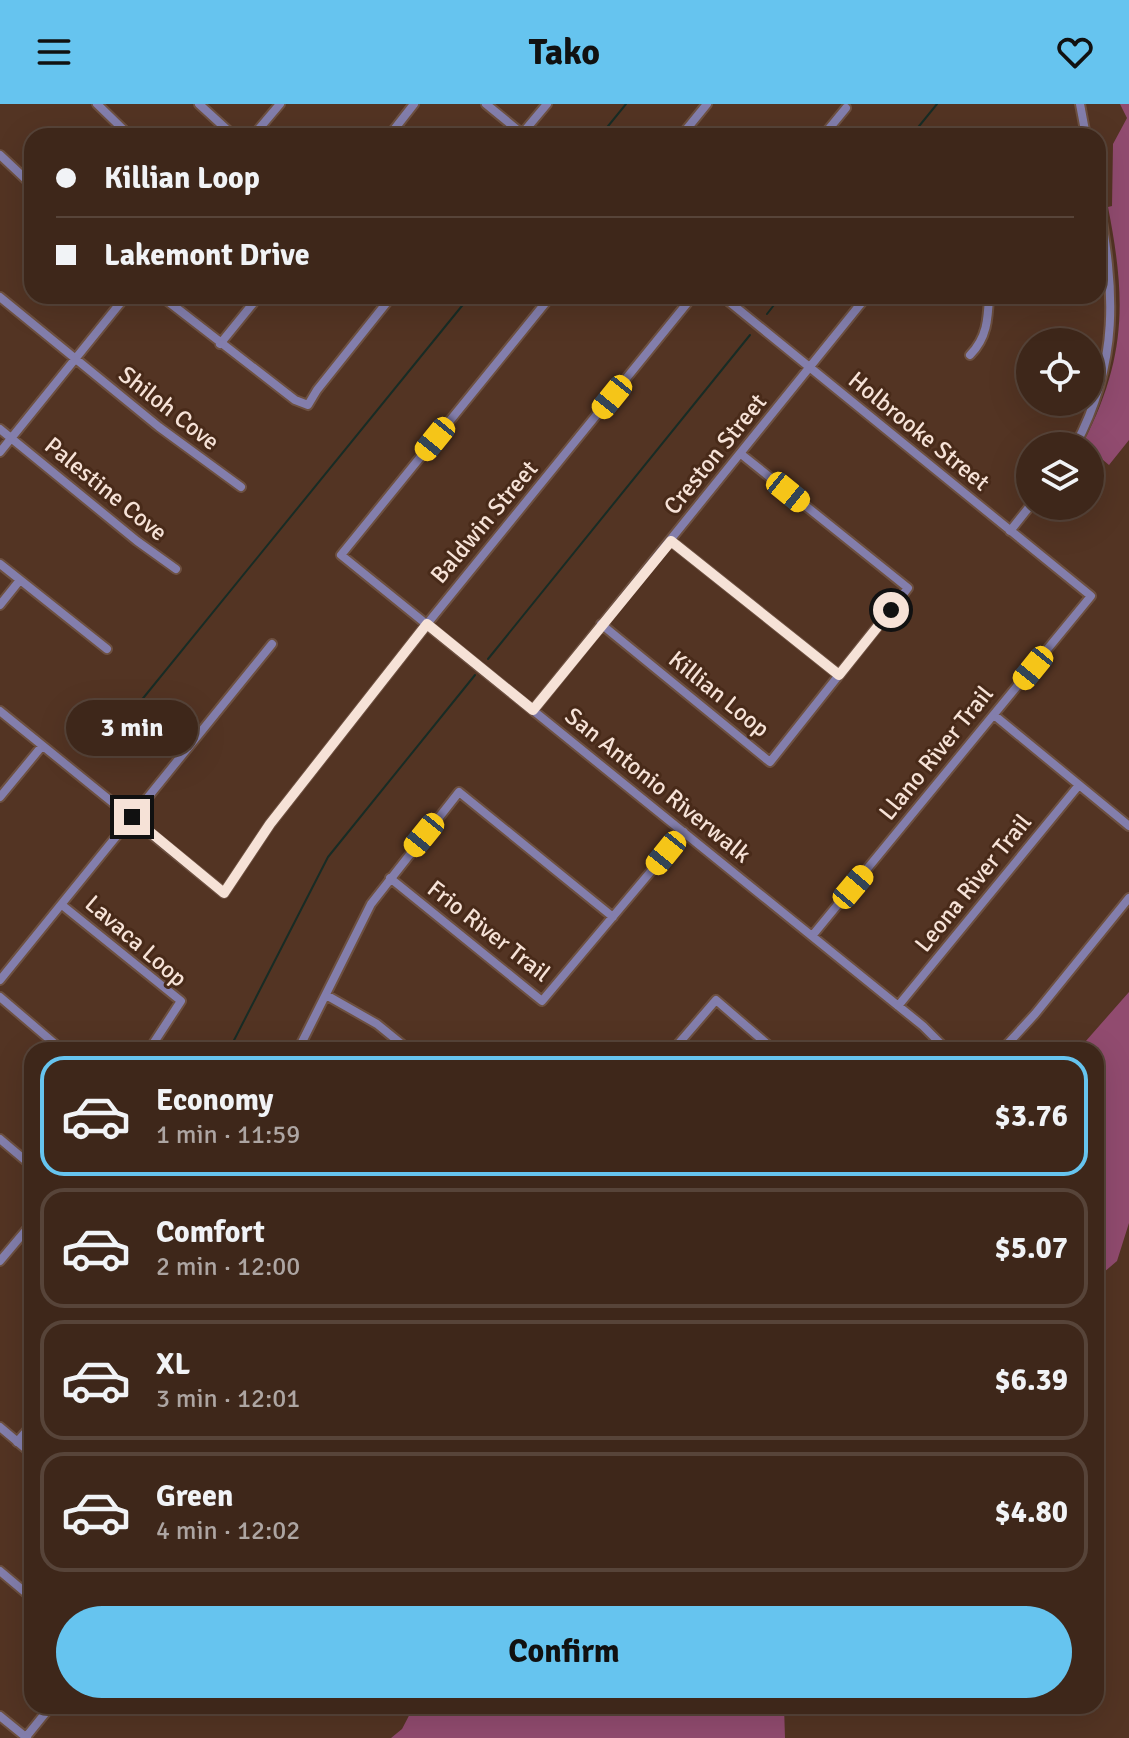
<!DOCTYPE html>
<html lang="en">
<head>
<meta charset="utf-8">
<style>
	body { margin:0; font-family:Signika,sans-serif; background:#452f23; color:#f1f3f6; height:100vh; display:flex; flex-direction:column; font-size:30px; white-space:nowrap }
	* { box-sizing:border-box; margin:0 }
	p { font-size:26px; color:#ada5a2 }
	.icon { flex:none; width:44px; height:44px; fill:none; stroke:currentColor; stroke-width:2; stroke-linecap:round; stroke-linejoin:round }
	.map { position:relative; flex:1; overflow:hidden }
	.panel { position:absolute; left:24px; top:938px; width:1080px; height:672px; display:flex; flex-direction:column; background:#3e271a; border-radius:24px; box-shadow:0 8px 32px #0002,0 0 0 2px #574439 }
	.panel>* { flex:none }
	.top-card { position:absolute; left:24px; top:24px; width:1082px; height:176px; border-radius:24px; box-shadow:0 8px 32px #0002,0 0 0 2px #574439; display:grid; align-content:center; height:176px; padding:0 32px; background:#3e271a }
	.fabs { position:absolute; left:1016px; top:224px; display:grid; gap:16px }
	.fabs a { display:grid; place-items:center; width:88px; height:88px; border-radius:50%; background:#3e271a; box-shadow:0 8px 32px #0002,0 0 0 2px #574439; font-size:40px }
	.end { position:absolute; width:36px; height:36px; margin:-18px; border:10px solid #f6e2d7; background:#111; box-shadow:0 0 0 4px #111 }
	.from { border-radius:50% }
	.bubble { position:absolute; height:56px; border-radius:28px; background:#3e271a; box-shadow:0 8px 32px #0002,0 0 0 2px #574439; font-size:26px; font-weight:800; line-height:56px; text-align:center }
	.car { position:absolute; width:24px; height:48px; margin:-24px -12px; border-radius:10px; box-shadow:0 0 6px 2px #0007; background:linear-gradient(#f5c518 24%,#345 0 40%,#f5c518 0 76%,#345 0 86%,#f5c518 0) }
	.top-card b { display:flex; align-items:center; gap:28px; height:76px; font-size:30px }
	.top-card b+b { border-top:2px solid #574439 }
	.top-card i { width:20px; height:20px; background:#f1f3f6 }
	ul { padding:14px 0 0; list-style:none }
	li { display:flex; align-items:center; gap:24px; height:120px; margin:0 16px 12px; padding:0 16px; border:4px solid #574439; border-radius:24px }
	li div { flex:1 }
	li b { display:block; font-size:30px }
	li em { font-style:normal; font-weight:800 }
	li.on { border-color:#66c4ef }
	li>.icon { width:72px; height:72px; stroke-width:1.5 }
	.action { display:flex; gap:16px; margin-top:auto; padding:16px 32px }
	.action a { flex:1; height:92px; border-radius:48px; background:#66c4ef; color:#111; font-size:32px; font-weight:800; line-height:92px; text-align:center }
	header { display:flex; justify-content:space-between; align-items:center; height:104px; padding:0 32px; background:#66c4ef; color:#111; font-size:36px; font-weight:800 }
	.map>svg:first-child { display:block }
</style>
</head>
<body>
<header><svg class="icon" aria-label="menu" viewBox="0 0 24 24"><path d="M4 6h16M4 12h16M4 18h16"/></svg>Tako<svg class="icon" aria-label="heart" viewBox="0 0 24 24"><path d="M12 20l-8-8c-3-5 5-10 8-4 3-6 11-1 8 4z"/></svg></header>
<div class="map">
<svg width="1129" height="1634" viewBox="0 0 1129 1634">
	<rect width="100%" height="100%" fill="#533423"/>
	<path fill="#914b6f" d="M1120,0H1129V336L1109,361L1090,345V342L1083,339C1127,253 1126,195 1108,103L1112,102L1113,40L1127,14Z
		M1129,888V1119L1117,1157L1096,1175V946H1078Z
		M414,1602H784L785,1634H391L402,1625Z"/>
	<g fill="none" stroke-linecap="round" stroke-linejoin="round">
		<path stroke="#182c25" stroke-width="2" d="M600,32L626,0
			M911,32L937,0
			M767,210L781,192
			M488,555L750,231
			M127,614L470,192
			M229,946L328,753L475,571"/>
		<g stroke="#6d5040" stroke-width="12">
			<path id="street" d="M97,0L130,32
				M199,0L234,32
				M486,0L525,32
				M1080,0L1086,32
				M521,31L547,0
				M253,32L280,0
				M389,32L414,0
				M681,32L707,0
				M823,32L846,4
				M1055,32L1085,27
				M0,51L32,81
				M161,192L295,296L308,301L317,286L392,192
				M551,192L341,451L923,922L947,946
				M722,192L1091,492L812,832
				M0,193L159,323L241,383
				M220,240L259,192
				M970,251C987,234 988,215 989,192
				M0,325L137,437L176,465
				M1075,342C1120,257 1115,186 1098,95
				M0,348L126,192
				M1010,427L1030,402
				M671,437L839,571
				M0,460L107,545
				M0,501L20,476
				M601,520L770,658L908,484L741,350
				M533,606L867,192
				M0,607L224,789L270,720L427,520L693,192
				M994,611L1129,722
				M0,693L42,642
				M390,774L542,897L684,728
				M62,801L181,897L149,946
				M0,876L272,540
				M326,891L377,920L409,946
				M0,893L62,946
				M898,902L1079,681
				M298,946L371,800L459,688L613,813
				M673,946L716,896L774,946
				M1002,946L1035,910L1129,794
				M0,1035L32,1062
				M0,1157L32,1119
				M0,1323L32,1350
				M17,1338L32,1321
				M0,1467L32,1494
				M0,1612L27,1634
				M26,1633L51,1602"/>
		</g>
		<use href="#street" stroke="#837eac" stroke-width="8"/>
	</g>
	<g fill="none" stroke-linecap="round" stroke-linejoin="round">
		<path stroke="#f6e2d7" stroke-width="10" d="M132,713L224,789L270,720L427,520L533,606L671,437L839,571L891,506"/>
	</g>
	<g text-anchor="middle" stroke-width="6" stroke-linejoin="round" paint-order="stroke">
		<g font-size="24" fill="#f6e2d7" stroke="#482a19">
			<text transform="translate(169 304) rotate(38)" y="8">Shiloh Cove</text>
			<text transform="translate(919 327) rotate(39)" y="8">Holbrooke Street</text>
			<text transform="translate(715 350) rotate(-51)" y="8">Creston Street</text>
			<text transform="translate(106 385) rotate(39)" y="8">Palestine Cove</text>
			<text transform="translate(484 418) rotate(-50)" y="8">Baldwin Street</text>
			<text transform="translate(719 590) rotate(39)" y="8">Killian Loop</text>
			<text transform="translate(936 649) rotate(-51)" y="8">Llano River Trail</text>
			<text transform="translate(658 681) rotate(39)" y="8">San Antonio Riverwalk</text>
			<text transform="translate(973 779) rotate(-51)" y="8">Leona River Trail</text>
			<text transform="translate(489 827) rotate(38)" y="8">Frio River Trail</text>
			<text transform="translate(136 837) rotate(41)" y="8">Lavaca Loop</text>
		</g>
	</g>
</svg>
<div class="fabs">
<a><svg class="icon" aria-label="locate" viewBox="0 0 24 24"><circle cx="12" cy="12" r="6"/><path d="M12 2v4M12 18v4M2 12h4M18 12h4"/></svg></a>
<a><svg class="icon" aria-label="layers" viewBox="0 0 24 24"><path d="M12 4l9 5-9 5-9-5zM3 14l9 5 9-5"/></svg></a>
</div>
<i class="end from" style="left:891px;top:506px"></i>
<i class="end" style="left:132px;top:713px"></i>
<div class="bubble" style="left:66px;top:596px;width:132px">3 min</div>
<i class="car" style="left:612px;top:293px;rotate:219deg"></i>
<i class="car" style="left:435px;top:335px;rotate:219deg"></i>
<i class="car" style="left:788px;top:388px;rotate:129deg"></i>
<i class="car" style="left:1033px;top:564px;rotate:219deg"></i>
<i class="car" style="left:424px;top:731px;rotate:219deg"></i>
<i class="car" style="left:666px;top:749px;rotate:219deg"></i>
<i class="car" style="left:853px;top:783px;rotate:40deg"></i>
<div class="top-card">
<b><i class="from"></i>Killian Loop</b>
<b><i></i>Lakemont Drive</b>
</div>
<section class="panel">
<ul>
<li class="on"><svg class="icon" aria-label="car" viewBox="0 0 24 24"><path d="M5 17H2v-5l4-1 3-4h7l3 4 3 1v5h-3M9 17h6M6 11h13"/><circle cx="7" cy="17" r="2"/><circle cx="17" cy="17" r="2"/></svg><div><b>Economy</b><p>1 min · 11:59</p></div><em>$3.76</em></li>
<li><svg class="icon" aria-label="car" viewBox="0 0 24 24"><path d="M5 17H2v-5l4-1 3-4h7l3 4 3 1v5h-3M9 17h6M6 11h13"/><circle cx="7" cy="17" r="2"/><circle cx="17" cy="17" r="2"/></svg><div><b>Comfort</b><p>2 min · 12:00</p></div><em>$5.07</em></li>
<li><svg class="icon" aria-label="car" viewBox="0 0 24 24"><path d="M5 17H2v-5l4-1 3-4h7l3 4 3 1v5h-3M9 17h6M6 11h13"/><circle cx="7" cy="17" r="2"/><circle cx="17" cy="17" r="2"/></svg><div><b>XL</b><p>3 min · 12:01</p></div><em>$6.39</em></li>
<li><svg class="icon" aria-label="car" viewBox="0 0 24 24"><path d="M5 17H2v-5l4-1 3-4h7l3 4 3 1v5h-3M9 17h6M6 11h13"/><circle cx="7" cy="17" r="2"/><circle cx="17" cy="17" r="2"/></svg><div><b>Green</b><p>4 min · 12:02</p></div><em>$4.80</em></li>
</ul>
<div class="action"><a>Confirm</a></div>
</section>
</div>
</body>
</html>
